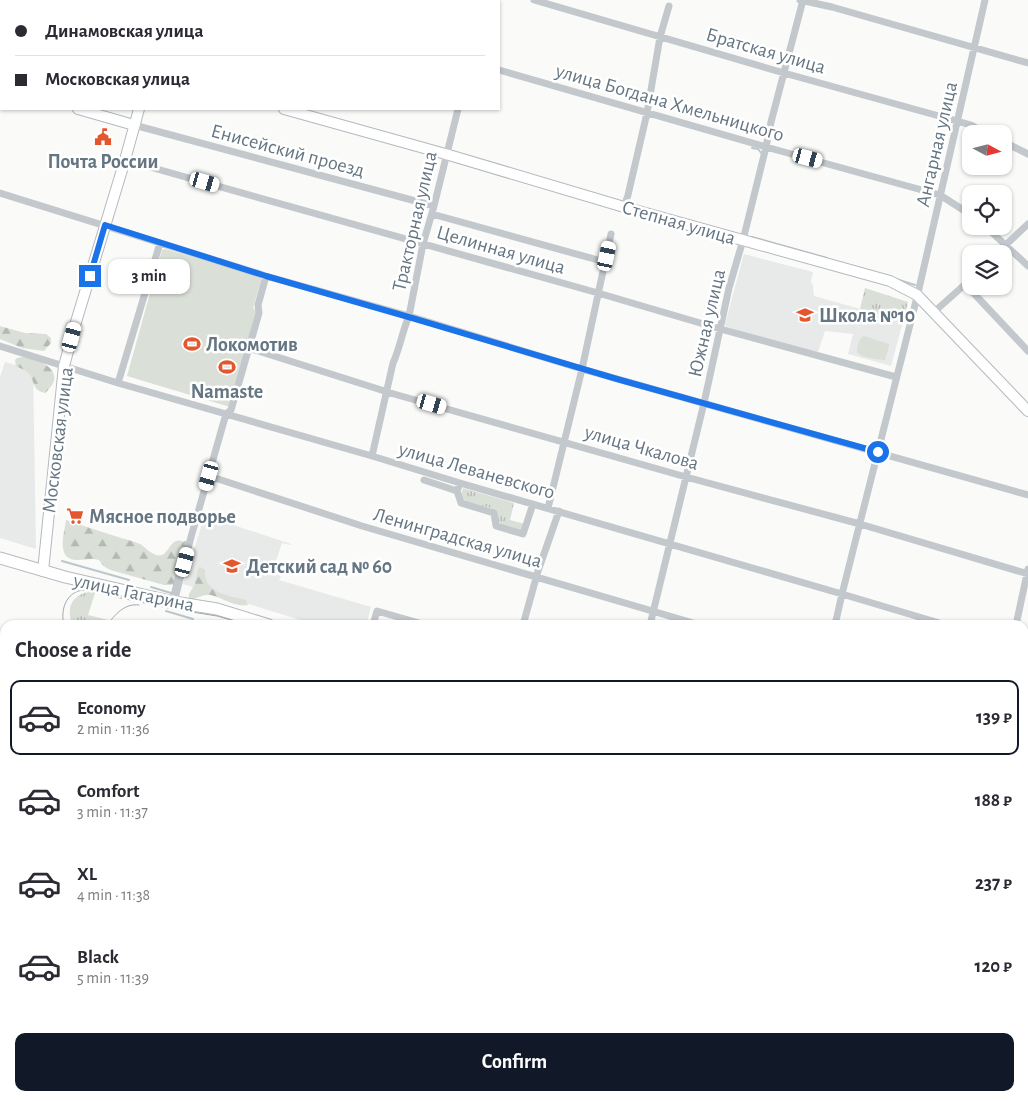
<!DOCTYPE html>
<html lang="en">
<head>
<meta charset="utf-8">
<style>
	body { margin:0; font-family:"Alegreya Sans",sans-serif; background:#f2f2f3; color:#2b2b33; height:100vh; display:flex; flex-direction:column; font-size:19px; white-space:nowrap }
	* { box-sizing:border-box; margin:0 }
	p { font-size:16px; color:#7c7c81 }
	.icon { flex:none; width:28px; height:28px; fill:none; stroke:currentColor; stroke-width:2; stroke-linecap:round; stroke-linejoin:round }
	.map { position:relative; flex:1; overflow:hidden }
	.panel { position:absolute; left:0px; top:620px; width:1029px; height:481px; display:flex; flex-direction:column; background:#fff; border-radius:15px 15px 0 0; box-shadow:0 1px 4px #0004 }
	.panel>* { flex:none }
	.hud { position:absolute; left:0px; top:0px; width:500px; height:110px; box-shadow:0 1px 4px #0004; display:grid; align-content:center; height:110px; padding:0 15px; background:#fff }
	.needle { width:32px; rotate:97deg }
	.fabs { position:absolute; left:962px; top:125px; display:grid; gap:10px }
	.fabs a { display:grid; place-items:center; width:50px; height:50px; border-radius:10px; background:#fff; box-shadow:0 1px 4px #0004; font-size:25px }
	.end { position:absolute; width:22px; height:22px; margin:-11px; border:6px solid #1a73e8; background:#fff; box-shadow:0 0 0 2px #fff }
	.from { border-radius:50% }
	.bubble { position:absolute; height:35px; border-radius:10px; background:#fff; box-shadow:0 1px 4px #0004; font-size:16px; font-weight:600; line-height:35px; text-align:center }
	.car { position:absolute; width:15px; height:30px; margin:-15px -8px; border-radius:6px; box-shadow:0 0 4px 1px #0007; background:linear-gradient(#fff 24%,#345 0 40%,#fff 0 76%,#345 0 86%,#fff 0) }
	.hud b { display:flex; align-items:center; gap:18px; height:48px; font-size:19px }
	.hud b+b { border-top:1px solid #e1e1e2 }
	.hud i { width:12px; height:12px; background:#2b2b33 }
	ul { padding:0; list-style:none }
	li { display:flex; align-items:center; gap:15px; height:75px; margin:0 10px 8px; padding:0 5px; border:2px solid transparent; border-radius:10px }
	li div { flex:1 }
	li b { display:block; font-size:19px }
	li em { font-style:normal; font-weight:600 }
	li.active { border-color:#111827 }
	li>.icon { width:45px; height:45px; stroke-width:1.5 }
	h2 { padding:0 15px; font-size:22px; line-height:60px }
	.button { display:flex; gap:10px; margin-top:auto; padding:10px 15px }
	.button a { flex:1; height:58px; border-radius:10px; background:#111827; color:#fff; font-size:20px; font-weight:600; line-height:58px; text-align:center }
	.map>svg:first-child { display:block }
</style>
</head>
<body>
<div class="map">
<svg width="1028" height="1101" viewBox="0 0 1028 1101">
	<defs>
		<pattern id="industrial-grid" width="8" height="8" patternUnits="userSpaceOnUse" patternTransform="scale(1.25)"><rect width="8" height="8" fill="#e8e9e9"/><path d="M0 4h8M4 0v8" fill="none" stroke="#c0c1c2"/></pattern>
		<pattern id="grass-tufts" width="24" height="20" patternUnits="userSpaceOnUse" patternTransform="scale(1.25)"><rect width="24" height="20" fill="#dadfd7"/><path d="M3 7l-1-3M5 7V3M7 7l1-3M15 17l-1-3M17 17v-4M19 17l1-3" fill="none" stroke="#b4b9b4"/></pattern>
		<pattern id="forest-firs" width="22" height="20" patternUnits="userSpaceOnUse" patternTransform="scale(1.25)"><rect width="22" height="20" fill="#dadfd7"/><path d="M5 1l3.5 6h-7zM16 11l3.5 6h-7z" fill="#b4b9b4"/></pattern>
	</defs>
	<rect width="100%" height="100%" fill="#fafaf8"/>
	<path fill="#e8e9e9" d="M744,254L813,272L811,282L813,285L814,296L903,321L891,366L848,354L853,334L825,331L818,352L798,348L726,327L725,324Z
		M5,362L33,370L36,549L0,538V377Z
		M206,516L291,544V545L282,543L272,573L281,576L279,580L371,607L366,625H317L183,584L203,521Z
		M0,668L5,670V824L0,822Z
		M1028,964V1061L1024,1060V978Z
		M674,1096H910L904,1101H832L831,1099L826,1101H686Z"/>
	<path fill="url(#industrial-grid)" d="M0,822L5,824V921L0,920Z
		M1024,909L1028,910V964L1024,978Z
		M0,950L5,952V1096H490L506,1101H0Z
		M1024,1066L1028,1067V1101H963L964,1096H1024Z
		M560,1096H675L686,1101H575Z"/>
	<path fill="url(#grass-tufts)" d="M865,288L908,302L903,321L860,309Z
		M463,488L514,503L510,520L525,524L522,531L497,524L491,508L462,501L461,494Z
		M90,592L95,593L88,615L108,620L105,625H73C65,609 72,594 90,592Z"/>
	<path fill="url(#forest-firs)" d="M0,326L25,333L46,334L51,338V343L44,351L22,348L0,339Z
		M23,357C44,360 68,373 45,393C30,390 36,378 27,372C24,369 19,368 16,366L15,360L17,358Z
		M66,520C83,526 100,531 118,537C125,539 133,541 140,544C145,547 150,553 156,555C170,559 169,534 184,542L185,550L177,584L170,585H164L114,571C107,569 102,566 99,560C92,558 86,560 79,560C55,561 64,535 66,520Z
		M200,567L205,570C205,573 205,578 207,582C213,594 234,597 246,600L248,605C238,607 227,601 217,597C216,597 212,595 210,595C203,594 197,599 190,600L189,597V594L195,584L198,569Z"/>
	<path fill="#dadfd7" d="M165,249L262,277L253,308L256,311L230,407L127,376L162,250Z
		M864,336L889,344V346L885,360C880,360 861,357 858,353C856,350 857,349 858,345C859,341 860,338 864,336Z"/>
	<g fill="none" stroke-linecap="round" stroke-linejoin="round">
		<path stroke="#bbc7cb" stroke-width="2" d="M752,148L758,149L762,154
			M752,237L827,258
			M896,279L915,285
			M62,561L129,580
			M151,587L171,593
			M171,597L185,542
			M166,611L193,619
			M202,622L211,625
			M0,817L5,819"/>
		<g stroke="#b3babf" stroke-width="12">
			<path id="secondary" d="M168,1V0
				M0,85H1
				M78,109L134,125
				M284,109L449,155L624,207L890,281L917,295L1028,411
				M43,571L64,366L76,322L125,160L139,109
				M0,936L5,937
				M513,1096L529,1101"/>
		</g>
		<g stroke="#b5babe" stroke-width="13">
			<path id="primary" d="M0,558L65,577L174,602L217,609L269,625
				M1024,861L1028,862
				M1024,871L1028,872"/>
		</g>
		<path stroke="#c3c8cc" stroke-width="7" d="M256,0L260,1
			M534,0L784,73L957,121L971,125L987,134
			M800,0L832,7L1028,63
			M25,1V0
			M92,1V0
			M335,1V0
			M484,1L485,0
			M499,70L766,147L940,195L971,215
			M134,125L434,206
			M1004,142L1028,154
			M125,160L598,293L724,330L896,377
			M0,193L266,276L409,316L582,369L1028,495
			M624,207L628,195L647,113L660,37L669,6
			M432,214L605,262
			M985,226L1028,266
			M996,254L1028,224
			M966,285L1028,351
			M934,312L971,279
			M0,346L118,383L372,456L460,483L842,594L946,625
			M249,348L394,394L686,477L860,524L1028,574
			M118,383L160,243
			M372,456L393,363C400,348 402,332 409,316L423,244L434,206L458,109
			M209,476L362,526L700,625
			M424,480L457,491
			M460,483L457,491L461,503L494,513L496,526L523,534L533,504
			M548,508L582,369L611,234
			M174,602L191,537L226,414L231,410L259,313L258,305L266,276
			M373,625L377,611L426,625
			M523,625L538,571L559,511
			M650,625L704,403L729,288L743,240L766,147L771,122L803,0
			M835,625L842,594L918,293L985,0
			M1016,625L1028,569
			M1024,648L1028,649
			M0,689L5,691
			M1024,720L1028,722
			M279,1101L281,1096"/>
		<use href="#secondary" stroke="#fff" stroke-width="10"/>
		<use href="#primary" stroke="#fff" stroke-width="11"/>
		<path stroke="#a2aab0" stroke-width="1" d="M64,625C60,610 66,592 83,590L173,609L217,616L249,625
			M107,625C115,615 124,603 139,605
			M1024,864L1028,865"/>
		<path stroke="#a2aab0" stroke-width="2" stroke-dasharray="8 4" stroke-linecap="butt" d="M0,710L5,712
			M0,752H5
			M0,873L5,874
			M0,986L5,988
			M1024,1018L1028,1019
			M0,1019L5,1021
			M1024,1045L1028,1046
			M0,1052L5,1053
			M1024,1063L1028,1064
			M121,1096L128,1101
			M668,1096L680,1101
			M833,1101L843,1096
			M863,1101L874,1096
			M878,1101L887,1096
			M909,1101L916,1096"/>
	</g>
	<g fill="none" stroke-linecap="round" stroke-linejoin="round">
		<path stroke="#1a73e8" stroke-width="6" d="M90,276L105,225L266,276L412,318L617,379L878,452"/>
	</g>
	<defs>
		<g id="civic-bare" transform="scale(1.35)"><path d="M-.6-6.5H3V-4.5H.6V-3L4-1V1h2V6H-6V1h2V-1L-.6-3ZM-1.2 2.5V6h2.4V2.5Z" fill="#e4572e" stroke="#fff" stroke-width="2.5" paint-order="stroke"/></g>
		<g id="school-bare" transform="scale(1.35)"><path d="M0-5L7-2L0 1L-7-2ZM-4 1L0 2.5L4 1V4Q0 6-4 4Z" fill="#e4572e" stroke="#fff" stroke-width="2.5" paint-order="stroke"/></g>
		<g id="stadium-bare" transform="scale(1.35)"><path d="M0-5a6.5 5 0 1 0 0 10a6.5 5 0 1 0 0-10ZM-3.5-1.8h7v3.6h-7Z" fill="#e4572e" stroke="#fff" stroke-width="2.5" paint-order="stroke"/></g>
		<g id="supermarket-bare" transform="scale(1.35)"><path d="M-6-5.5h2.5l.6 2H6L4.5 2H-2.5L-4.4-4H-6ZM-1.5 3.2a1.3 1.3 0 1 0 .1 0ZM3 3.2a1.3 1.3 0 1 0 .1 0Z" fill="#e4572e" stroke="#fff" stroke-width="2.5" paint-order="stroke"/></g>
	</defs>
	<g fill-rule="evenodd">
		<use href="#civic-bare" x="103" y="137"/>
		<use href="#school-bare" x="805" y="315"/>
		<use href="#stadium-bare" x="192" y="344"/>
		<use href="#stadium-bare" x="227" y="367"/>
		<use href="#supermarket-bare" x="75" y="516"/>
		<use href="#school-bare" x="232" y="566"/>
	</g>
	<g text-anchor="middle" stroke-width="5" stroke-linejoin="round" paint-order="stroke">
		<g font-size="20" fill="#657683" stroke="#fff">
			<text transform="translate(766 50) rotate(16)" y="7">Братская улица</text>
			<text transform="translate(670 102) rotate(16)" y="7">улица Богдана Хмельницкого</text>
			<text transform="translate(936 144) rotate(-77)" y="7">Ангарная улица</text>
			<text transform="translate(288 150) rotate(15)" y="7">Енисейский проезд</text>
			<text transform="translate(414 221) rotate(-77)" y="7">Тракторная улица</text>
			<text transform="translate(679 222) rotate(16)" y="7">Степная улица</text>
			<text transform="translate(501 249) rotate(16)" y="7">Целинная улица</text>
			<text transform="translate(706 323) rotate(-77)" y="7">Южная улица</text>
			<text transform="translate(57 440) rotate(-83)" y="7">Московская улица</text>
			<text transform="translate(642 447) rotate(16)" y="7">улица Чкалова</text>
			<text transform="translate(477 470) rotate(16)" y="7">улица Леваневского</text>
			<text transform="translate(458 537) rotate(16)" y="7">Ленинградская улица</text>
			<text transform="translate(134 592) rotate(12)" y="7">улица Гагарина</text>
		</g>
		<g font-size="20" font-weight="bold" fill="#657683" stroke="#fff" text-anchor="start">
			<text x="103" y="168" text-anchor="middle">Почта России</text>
			<text x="819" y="322">Школа №10</text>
			<text x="206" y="351">Локомотив</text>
			<text x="227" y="398" text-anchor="middle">Namaste</text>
			<text x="89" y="523">Мясное подворье</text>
			<text x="246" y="573">Детский сад № 60</text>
		</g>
	</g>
</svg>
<div class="fabs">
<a><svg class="needle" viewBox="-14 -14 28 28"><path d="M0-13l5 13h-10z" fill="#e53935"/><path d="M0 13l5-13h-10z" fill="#7c7c81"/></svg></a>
<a><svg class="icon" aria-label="locate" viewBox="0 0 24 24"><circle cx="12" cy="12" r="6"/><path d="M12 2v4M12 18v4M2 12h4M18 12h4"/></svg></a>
<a><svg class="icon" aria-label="layers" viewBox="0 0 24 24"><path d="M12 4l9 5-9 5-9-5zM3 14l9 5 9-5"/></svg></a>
</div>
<i class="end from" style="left:878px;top:452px"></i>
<i class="end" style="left:90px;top:276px"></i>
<div class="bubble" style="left:108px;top:259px;width:82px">3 min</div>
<i class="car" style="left:808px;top:158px;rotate:105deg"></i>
<i class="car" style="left:205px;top:182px;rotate:106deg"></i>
<i class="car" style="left:607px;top:256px;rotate:12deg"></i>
<i class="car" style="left:72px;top:337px;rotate:15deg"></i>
<i class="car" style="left:432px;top:404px;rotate:106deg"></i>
<i class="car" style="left:209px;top:476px;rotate:196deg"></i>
<i class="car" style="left:185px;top:562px;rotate:15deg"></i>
<div class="hud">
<b><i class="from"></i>Динамовская улица</b>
<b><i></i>Московская улица</b>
</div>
<section class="panel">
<h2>Choose a ride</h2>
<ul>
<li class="active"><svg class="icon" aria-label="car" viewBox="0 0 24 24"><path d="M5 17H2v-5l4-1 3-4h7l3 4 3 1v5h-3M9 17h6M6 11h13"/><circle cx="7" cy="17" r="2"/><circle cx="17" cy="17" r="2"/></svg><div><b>Economy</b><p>2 min · 11:36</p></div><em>139 ₽</em></li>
<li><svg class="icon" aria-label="car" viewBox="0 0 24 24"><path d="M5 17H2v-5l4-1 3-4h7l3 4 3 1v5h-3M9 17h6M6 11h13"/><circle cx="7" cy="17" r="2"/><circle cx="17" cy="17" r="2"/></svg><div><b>Comfort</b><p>3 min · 11:37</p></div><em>188 ₽</em></li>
<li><svg class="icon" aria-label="car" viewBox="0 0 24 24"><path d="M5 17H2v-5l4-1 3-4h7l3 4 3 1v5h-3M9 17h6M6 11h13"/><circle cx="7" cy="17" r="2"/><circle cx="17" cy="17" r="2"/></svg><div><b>XL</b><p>4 min · 11:38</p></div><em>237 ₽</em></li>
<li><svg class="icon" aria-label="car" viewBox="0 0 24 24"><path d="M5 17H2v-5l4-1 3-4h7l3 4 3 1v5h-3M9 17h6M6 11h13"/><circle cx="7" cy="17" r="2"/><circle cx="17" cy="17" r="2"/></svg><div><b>Black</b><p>5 min · 11:39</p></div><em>120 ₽</em></li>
</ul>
<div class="button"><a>Confirm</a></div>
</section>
</div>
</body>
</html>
